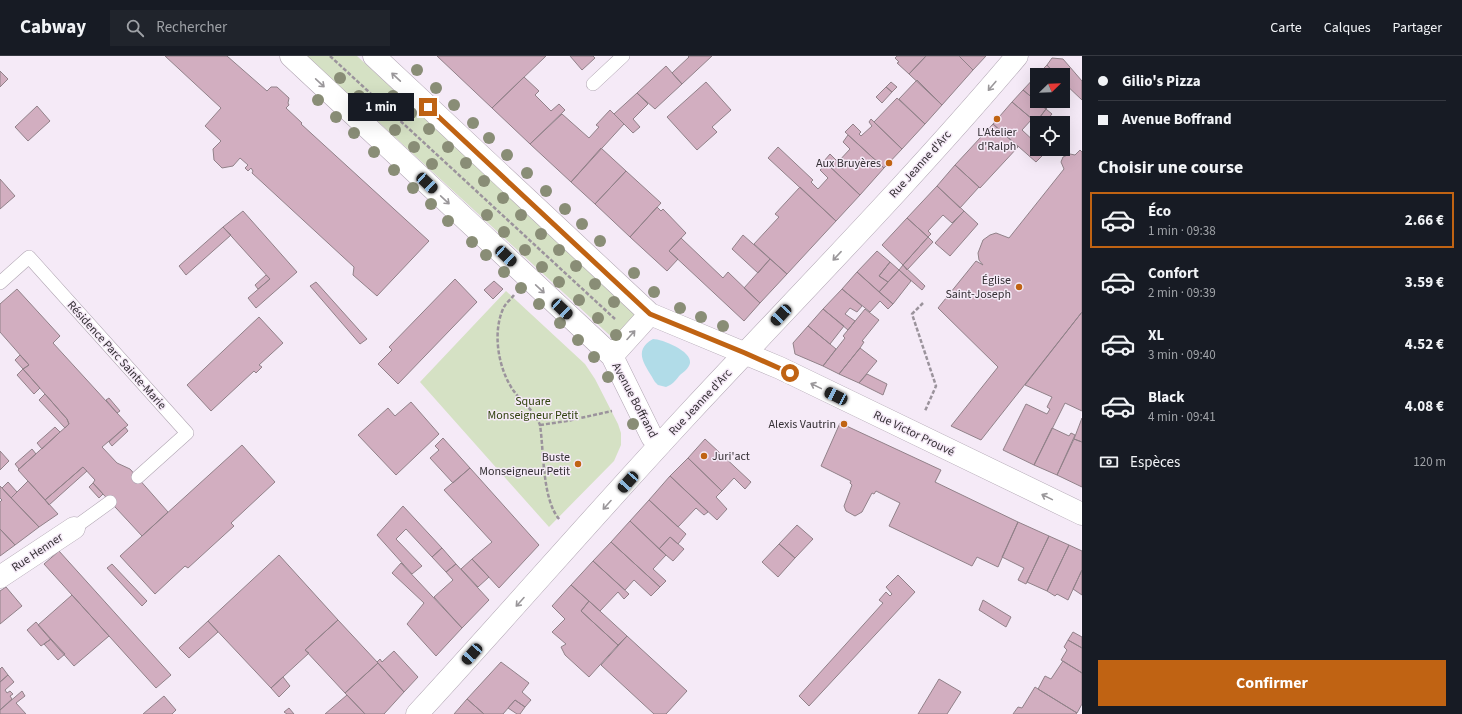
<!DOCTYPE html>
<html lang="fr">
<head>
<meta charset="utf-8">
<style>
	body { margin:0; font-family:"Source Sans 3",sans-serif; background:#20242c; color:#f1f3f6; height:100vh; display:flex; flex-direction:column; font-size:15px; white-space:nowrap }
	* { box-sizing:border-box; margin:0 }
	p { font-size:13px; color:#9ea1a6 }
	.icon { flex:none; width:22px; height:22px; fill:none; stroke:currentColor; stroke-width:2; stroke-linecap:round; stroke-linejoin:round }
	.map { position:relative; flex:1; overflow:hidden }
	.details { display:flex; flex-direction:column; background:#171b24; width:380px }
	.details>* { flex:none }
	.guide { display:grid; align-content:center; height:88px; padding:0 16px; background:#171b24 }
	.needle { width:26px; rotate:67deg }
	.tools { position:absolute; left:1030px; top:12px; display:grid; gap:8px }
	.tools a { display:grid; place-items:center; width:40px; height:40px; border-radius:0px; background:#171b24; box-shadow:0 4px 16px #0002; font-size:20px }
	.end { position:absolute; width:18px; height:18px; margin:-9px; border:5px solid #c06313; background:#fff; box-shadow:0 0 0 2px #fff }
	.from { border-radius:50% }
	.bubble { position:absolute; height:28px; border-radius:0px; background:#171b24; box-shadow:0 4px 16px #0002; font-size:13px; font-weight:700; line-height:28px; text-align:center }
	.car { position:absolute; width:12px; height:24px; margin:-12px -6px; border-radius:5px; box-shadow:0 0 3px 1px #0007; background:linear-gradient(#222 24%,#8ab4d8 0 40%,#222 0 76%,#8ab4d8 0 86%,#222 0) }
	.guide b { display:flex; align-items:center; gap:14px; height:38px; font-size:15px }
	.guide b+b { border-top:1px solid #363941 }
	.guide i { width:10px; height:10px; background:#f1f3f6 }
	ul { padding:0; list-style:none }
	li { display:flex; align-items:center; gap:12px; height:56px; margin:0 8px 6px; padding:0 8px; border:2px solid transparent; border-radius:0px }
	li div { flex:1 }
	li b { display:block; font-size:15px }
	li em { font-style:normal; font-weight:700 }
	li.selected { border-color:#c06313 }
	li>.icon { width:36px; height:36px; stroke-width:1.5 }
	h2 { padding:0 16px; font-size:18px; line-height:48px }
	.pay { display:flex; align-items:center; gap:10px; height:44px; padding:0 16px; font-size:15px }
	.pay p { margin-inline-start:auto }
	.primary-button { display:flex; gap:8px; margin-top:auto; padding:8px 16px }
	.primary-button a { flex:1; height:46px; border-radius:0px; background:#c06313; color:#fff; font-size:16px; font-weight:700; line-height:46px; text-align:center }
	header { display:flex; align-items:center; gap:24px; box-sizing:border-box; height:56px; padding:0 20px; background:#171b24; border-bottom:1px solid #363941 }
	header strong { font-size:19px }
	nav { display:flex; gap:22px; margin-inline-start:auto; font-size:14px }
	.search { width:280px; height:36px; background:#20242c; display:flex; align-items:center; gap:10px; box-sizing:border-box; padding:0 14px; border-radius:0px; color:#9ea1a6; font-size:15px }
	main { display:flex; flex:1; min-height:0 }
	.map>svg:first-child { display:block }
</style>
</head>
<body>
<header>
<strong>Cabway</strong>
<div class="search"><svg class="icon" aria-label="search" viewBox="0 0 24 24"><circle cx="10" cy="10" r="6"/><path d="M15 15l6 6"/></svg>Rechercher</div>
<nav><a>Carte</a><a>Calques</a><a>Partager</a></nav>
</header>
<main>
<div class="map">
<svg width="1082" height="658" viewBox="0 0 1082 658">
	<rect width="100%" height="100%" fill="#f5eaf7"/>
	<path fill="#d5e1c4" d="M307,0H357L640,261L617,286Z
		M506,235L585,308L595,323L618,368L621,377V389L614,405L549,471L420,326Z"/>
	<path fill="#b1dce8" d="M653,283C662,283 692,295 690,307C689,312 684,316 680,319C676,324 672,329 666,331L658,329L655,326C647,311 631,295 653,283Z"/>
	<path fill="#d2aec0" stroke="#918189" d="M165,0H227L267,35L271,31H277L289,42L288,47L289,49L286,52L302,67L301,68L429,185L377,240L353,219L354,211L252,117L253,115L251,112L248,115L245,112L248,109L240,102L233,110L222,112L214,104L213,93L221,85L205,70L221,52Z
		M437,0H546L492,52Z
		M570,0H593L595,2L582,14Z
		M688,0H712L682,28L672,17L689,1Z
		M897,0H926L909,18L897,7L899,6L895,2Z
		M926,0H959L973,14L942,49L909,18Z
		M959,0H986L973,14Z
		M1052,2L1063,3L1082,25V44L1063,26V19H1056L1047,9Z
		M1047,9L1056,19H1037Z
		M666,10L682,28L655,53L637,37Z
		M0,15L8,23L0,31Z
		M1037,19V45H1053L1046,53L1023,34Z
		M524,21L539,35L535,39L551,55L559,48L565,54L530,88L492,52Z
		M917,24L942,49L925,68L899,43Z
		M706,26L731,54L712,71L717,76L697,94L667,61Z
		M891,26L897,31L892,36L886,31Z
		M886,31L892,36L882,47L876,41Z
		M1023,34L1046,53L1040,61L1046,67H1037L1012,46Z
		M637,37L648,48L633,63L640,71L633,77L614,58Z
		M897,42L925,68L902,93L874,66Z
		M1012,46L1032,63L1022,74L1037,88V93H1043L1046,96L1036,106L993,68Z
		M37,50L50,65L28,85L15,71Z
		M1046,53L1052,58L1045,66L1040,61Z
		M610,54L624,68L571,126L530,88L562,58L589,82L599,71L596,69Z
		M871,63L902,93L884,112L845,76L853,68L861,76L859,78L861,80L872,70L869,66Z
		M993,68L1018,91L980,132L955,109Z
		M848,79L884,112L860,139L824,105L830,98L838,106L850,93L843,86Z
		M778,91L813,124L811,126L818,133L828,122L820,114L827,108L860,139L836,165L768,102Z
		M601,92L626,115L595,148L571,126Z
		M1080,94L1082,96V256L981,384L951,370L998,311L938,252L976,205L983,209L979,204L978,197L983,184L990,179L996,177L1009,182L1064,113L1061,106L1063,101L1070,98L1075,99Z
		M955,109L979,131L960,152L937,130Z
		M626,115L661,147L630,181L595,148Z
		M0,123L15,140L0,153Z
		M937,130L964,155L952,167L943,159L928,175L931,178L928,181L907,162Z
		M800,131L836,165L787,218L754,188L779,161L775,158Z
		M657,151L661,155L663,153L686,177L669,195L678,203L667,215L630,181Z
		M243,155L297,216L256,252L248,242L270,223L223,171Z
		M964,155L978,168L950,200L935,187Z
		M907,162L928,181L903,209L882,189Z
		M223,171L231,179L186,219L179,210Z
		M743,179L770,203L758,217L732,193Z
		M928,181L933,186L907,214L903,209Z
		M681,182L723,222L728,216L760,247L744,265L669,195Z
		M877,195L890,206L879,220L888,226L879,236L857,216Z
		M770,203L787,218L760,247L744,232Z
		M890,206L899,214L888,226L879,220Z
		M903,209L925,230L922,234L899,214Z
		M899,214L911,225L893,248L879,236Z
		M857,216L893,248L888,253L880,245L870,256L842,233Z
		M266,219L270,223L258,233L255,229Z
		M455,223L477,246L398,328L378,308L392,294L389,291Z
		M494,225L503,233L493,243L484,234Z
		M316,226L367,283L360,288L310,230Z
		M17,233L60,280L53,287L128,369L102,391L117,407L130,413L168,456L142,480L103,438L93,427L95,424L83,411L45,444L18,414L69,368L67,363L23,313L29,309L0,276V248Z
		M842,233L862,250L857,256L850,252L845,258L855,265L848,274L823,253Z
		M823,253L844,270L830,288L808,270Z
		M865,253L879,264L862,285L864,286L860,292L839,318L823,310L845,282L843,280Z
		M1082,256V355L1065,347L1034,409L1003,394L1026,348L1047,358L1050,353L1047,351L1052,341L1025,329Z
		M259,261L283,287L259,309L262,311L256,317L254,315L211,355L187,329Z
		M808,270L836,293L823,310L795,298L793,287Z
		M860,292L877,305L859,327L839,318Z
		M20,299L29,309L23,313L15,304Z
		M23,313L40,332L34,338L17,319Z
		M867,318L887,328L883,339L859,327Z
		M45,338L67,363L69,368L65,372L39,344Z
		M109,342L120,355L117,357L106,344Z
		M411,346L439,378L396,419L358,379L388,352L395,360Z
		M1082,362V386L1074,383Z
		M840,367L941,414L935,426L1018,466L998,511L977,501L972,510L889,470L900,447L876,435L874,438L872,437L862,456L855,460L846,455L844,450L852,429L850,427L851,425L821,410Z
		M55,371L60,376L42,393L37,387Z
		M125,371L128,375L112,390L109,386Z
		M1052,372L1069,380L1071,377L1075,379L1057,419L1034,409Z
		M443,382L470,412L453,427L430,402L439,394L435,390Z
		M705,383L751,426L745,433L734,422L722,435L688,402Z
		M1074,383L1082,386V431L1057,419Z
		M242,389L275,426L231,467L234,470L188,512L185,510L155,538L120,500Z
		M32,393L36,398L19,413L15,408Z
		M0,395L9,405L0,414Z
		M688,402L722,435L716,441L727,453L717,464L670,420Z
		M83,411L87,415L49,449L45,444Z
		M470,412L539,489L499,532L472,503L492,486L444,434Z
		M670,420L708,456L704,459L696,452L678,471L649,444Z
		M28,425L58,458L39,471L11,442Z
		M8,426L17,436L11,442L2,432Z
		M93,427L103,438L99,442L89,431Z
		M0,430L39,471L15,489L0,473V446L2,444L0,442Z
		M649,444L686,478L678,488L670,481L659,493L630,465Z
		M403,450L442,492L432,501L406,473L396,483L422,510L412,518L377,479Z
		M630,465L666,499L653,513L666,525L660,531L611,486Z
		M1018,466L1049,480L1026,528L1018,524L1024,512L1002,501Z
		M797,469L813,483L795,502L779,488Z
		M0,473L15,489L0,500Z
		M1049,480L1069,489L1047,535L1027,526Z
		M670,481L684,493L673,505L659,493Z
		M611,486L660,531L651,540L634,524L625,534L593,505Z
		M779,488L795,502L778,521L762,506Z
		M1069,489L1082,495V514L1068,544L1057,538L1055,540L1047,535Z
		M442,492L456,508L446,516L432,501Z
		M59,495L171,619L156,632L44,508Z
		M279,499L338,564L305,594L309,597L271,632L208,565Z
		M472,503L489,521L478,531L461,513Z
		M593,505L629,538L624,543L618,536L600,555L571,529Z
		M401,507L462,572L436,600L407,568L424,547L392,517Z
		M112,508L147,545L142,550L107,512Z
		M456,508L489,544L462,572L434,541L453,524L446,516Z
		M1082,514V539L1073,533Z
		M898,519L915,536L809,650L799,640L883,547L879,544L886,536L890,540L892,538L886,531Z
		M571,529L589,545L581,555L618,589L589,621L565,599L561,591L566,588L552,576L565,563L552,550Z
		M6,531L22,550L0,568V535Z
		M72,539L109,580L74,610L38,569Z
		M983,544L1011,561L1006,571L979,554Z
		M589,545L627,580L618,589L581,555Z
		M338,564L378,607L345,637L305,594Z
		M208,565L218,576L189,602L179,592Z
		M36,566L51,583L41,590L27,574Z
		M1073,576L1082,581V592L1068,584Z
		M627,580L687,635L666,658H654L601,609Z
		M51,583L65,598L58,604L44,588Z
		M1068,584L1082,592V617L1061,604L1067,594L1064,591Z
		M394,595L418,621L404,636L377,606L380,603L382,606Z
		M1063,605L1082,617V648L1077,657L1038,633L1045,620L1051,623Z
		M501,606L529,627L522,636L531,644L525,651L515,644L503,658H484L467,643Z
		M378,607L404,636L384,658H365L345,637Z
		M2,611L8,619L0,626V613Z
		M8,619L14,626L5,634L7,637L10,635L13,638L10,640L12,643L0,654V626Z
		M283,621L290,630L279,641L271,632Z
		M939,623L961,636L947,658H918Z
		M1035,631L1038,633L1077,657L1076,658H1013L1018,651L1022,652Z
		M22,635L25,640L16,647L26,658H0V654Z
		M347,639L365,658H325Z
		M164,640L176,654L172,658H143Z
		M467,643L484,658H454Z
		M515,644L525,651L520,658H517L508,652Z
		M289,652L294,658H287L284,656Z"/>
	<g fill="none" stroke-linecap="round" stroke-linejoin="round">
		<g stroke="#b0a5b2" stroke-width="14">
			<path id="service" d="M593,28L623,0
				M0,227L29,201L187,377L138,421
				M74,472L110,446"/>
		</g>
		<g stroke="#b0a5b2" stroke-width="23">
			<path id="minor" d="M291,0L612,300L652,381L660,388
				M374,0L650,258L780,312L1082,458
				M612,300L650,258
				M0,521L74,472"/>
		</g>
		<g stroke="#b0a5b2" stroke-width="23">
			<path id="secondary" d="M417,658C509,558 598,455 690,356C800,238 913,123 1017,0"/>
		</g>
		<path stroke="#9b939c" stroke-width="2.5" stroke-dasharray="4 2" stroke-linecap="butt" d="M330,0L615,263
			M514,239C511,243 506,247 504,251C491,277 499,317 516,338C525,349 535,356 540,369C544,395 542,445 560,464
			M923,247L912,258L936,330L925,355
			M540,369L567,365L612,355"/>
		<use href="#service" stroke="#fff" stroke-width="13"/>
		<use href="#minor" stroke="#fff" stroke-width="22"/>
		<use href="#secondary" stroke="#fff" stroke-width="22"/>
	</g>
	<g fill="#898d76">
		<circle cx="417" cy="14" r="6"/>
		<circle cx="340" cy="22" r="6"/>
		<circle cx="436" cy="32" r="6"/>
		<circle cx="359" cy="40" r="6"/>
		<circle cx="393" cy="40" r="6"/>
		<circle cx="318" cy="44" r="6"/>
		<circle cx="454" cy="49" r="6"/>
		<circle cx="377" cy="57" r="6"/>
		<circle cx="411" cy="57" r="6"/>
		<circle cx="336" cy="61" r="6"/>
		<circle cx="473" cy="67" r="6"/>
		<circle cx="429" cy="73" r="6"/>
		<circle cx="395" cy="74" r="6"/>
		<circle cx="354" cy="77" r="6"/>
		<circle cx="489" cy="82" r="6"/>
		<circle cx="414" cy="91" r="6"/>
		<circle cx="448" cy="91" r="6"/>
		<circle cx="374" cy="96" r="6"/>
		<circle cx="507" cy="99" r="6"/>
		<circle cx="466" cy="107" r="6"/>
		<circle cx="432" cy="108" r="6"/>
		<circle cx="394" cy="114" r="6"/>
		<circle cx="527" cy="117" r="6"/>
		<circle cx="484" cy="125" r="6"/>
		<circle cx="413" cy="132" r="6"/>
		<circle cx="546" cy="135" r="6"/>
		<circle cx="503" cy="142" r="6"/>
		<circle cx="431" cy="148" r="6"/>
		<circle cx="565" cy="153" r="6"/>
		<circle cx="487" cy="159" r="6"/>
		<circle cx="521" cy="159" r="6"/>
		<circle cx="448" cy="165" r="6"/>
		<circle cx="582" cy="168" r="6"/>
		<circle cx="504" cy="176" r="6"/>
		<circle cx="541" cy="178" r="6"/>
		<circle cx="600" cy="185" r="6"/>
		<circle cx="472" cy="186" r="6"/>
		<circle cx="525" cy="194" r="6"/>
		<circle cx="559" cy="194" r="6"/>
		<circle cx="486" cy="199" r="6"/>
		<circle cx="576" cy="210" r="6"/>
		<circle cx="542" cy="211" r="6"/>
		<circle cx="504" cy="216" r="6"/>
		<circle cx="634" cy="217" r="6"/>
		<circle cx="559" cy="226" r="6"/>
		<circle cx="595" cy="228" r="6"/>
		<circle cx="521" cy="232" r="6"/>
		<circle cx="654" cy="236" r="6"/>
		<circle cx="579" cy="244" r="6"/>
		<circle cx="614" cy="246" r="6"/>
		<circle cx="539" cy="248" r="6"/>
		<circle cx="680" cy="252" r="6"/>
		<circle cx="701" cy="261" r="6"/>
		<circle cx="598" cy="262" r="6"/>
		<circle cx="560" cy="267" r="6"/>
		<circle cx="723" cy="270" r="6"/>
		<circle cx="616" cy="279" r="6"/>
		<circle cx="578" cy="284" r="6"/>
		<circle cx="594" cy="301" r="6"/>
		<circle cx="608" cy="321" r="6"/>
		<circle cx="633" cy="368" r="6"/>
	</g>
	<defs><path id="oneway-shaft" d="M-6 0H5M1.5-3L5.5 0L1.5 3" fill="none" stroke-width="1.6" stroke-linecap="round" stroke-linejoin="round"/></defs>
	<g stroke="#9a979a">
		<use href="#oneway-shaft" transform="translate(396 21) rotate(-137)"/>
		<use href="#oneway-shaft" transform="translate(320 27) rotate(43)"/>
		<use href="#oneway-shaft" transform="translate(992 30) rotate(130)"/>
		<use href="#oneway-shaft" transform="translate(445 144) rotate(43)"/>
		<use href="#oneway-shaft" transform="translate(837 200) rotate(133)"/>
		<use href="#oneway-shaft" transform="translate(540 233) rotate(43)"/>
		<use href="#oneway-shaft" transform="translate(631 279) rotate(-48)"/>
		<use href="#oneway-shaft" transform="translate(816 330) rotate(-154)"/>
		<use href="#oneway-shaft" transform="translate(1047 441) rotate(-154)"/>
		<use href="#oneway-shaft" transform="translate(607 449) rotate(132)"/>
		<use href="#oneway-shaft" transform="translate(520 546) rotate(132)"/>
	</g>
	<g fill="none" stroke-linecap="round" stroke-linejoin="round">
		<path stroke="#c06313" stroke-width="5" d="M428,51L650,258L745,297L790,317"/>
	</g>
	<g fill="#c06313" stroke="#f5eaf7" stroke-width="1.5">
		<circle cx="997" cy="63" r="4"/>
		<circle cx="889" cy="107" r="4"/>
		<circle cx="1019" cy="231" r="4"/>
		<circle cx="844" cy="368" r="4"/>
		<circle cx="704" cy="400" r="4"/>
		<circle cx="578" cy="408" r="4"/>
	</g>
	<g text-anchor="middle" stroke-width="3" stroke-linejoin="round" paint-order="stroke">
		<g font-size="12" fill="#342f34" stroke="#f5eaf7" text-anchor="end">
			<text x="997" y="80" text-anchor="middle">L'Atelier<tspan x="997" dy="14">d'Ralph</tspan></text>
			<text x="881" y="111">Aux Bruyères</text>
			<text x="1011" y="228">Église<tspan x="1011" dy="14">Saint-Joseph</tspan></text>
			<text x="836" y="372">Alexis Vautrin</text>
			<text x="712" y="404" text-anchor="start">Juri'act</text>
			<text x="570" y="405">Buste<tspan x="570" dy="14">Monseigneur Petit</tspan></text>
		</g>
		<g font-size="12" fill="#342f34" stroke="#f5eaf7">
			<text transform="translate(920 108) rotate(-48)" y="4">Rue Jeanne d'Arc</text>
			<text transform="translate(117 299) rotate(48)" y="4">Résidence Parc Sainte-Marie</text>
			<text transform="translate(635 344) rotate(62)" y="4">Avenue Boffrand</text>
			<text transform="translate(700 346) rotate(-47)" y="4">Rue Jeanne d'Arc</text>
			<text transform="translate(914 377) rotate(26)" y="4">Rue Victor Prouvé</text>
			<text transform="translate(37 496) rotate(-34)" y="4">Rue Henner</text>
		</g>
		<g font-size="12" fill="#30410d" stroke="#f5eaf7">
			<text x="533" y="349">Square<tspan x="533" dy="14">Monseigneur Petit</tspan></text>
		</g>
	</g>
</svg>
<div class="tools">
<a><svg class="needle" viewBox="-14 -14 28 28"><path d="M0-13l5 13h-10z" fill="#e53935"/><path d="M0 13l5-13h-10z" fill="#9ea1a6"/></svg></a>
<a><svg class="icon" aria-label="locate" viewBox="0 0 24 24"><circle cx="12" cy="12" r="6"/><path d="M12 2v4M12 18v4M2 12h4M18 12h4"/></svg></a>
</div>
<i class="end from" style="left:790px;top:317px"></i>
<i class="end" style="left:428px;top:51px"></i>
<div class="bubble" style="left:348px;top:37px;width:66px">1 min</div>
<i class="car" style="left:427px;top:127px;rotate:133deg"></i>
<i class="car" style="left:506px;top:200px;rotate:133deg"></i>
<i class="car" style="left:562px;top:253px;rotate:133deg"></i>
<i class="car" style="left:781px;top:259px;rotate:223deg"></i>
<i class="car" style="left:836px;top:340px;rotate:296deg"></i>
<i class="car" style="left:628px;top:426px;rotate:222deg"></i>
<i class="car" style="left:472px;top:598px;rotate:222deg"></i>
</div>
<section class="details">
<div class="guide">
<b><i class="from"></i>Gilio's Pizza</b>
<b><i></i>Avenue Boffrand</b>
</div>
<h2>Choisir une course</h2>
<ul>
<li class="selected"><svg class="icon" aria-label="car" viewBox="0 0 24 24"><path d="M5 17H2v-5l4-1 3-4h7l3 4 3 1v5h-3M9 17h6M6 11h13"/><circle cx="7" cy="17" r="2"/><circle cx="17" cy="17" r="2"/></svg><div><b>Éco</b><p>1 min · 09:38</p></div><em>2.66 €</em></li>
<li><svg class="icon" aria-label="car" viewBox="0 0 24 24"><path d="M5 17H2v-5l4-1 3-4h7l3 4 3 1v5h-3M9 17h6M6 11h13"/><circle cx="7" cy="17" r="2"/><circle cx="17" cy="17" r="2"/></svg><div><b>Confort</b><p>2 min · 09:39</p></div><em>3.59 €</em></li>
<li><svg class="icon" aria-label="car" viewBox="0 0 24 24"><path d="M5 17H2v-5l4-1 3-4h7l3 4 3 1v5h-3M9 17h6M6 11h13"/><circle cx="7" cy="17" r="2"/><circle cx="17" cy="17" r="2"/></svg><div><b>XL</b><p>3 min · 09:40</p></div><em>4.52 €</em></li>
<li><svg class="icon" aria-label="car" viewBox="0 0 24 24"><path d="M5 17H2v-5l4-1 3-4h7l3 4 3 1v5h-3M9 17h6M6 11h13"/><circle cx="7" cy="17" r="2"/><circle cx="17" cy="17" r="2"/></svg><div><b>Black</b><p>4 min · 09:41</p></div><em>4.08 €</em></li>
</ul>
<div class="pay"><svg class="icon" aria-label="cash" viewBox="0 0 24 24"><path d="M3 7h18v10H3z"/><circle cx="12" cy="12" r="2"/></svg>Espèces<p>120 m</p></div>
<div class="primary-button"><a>Confirmer</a></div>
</section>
</main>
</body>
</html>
